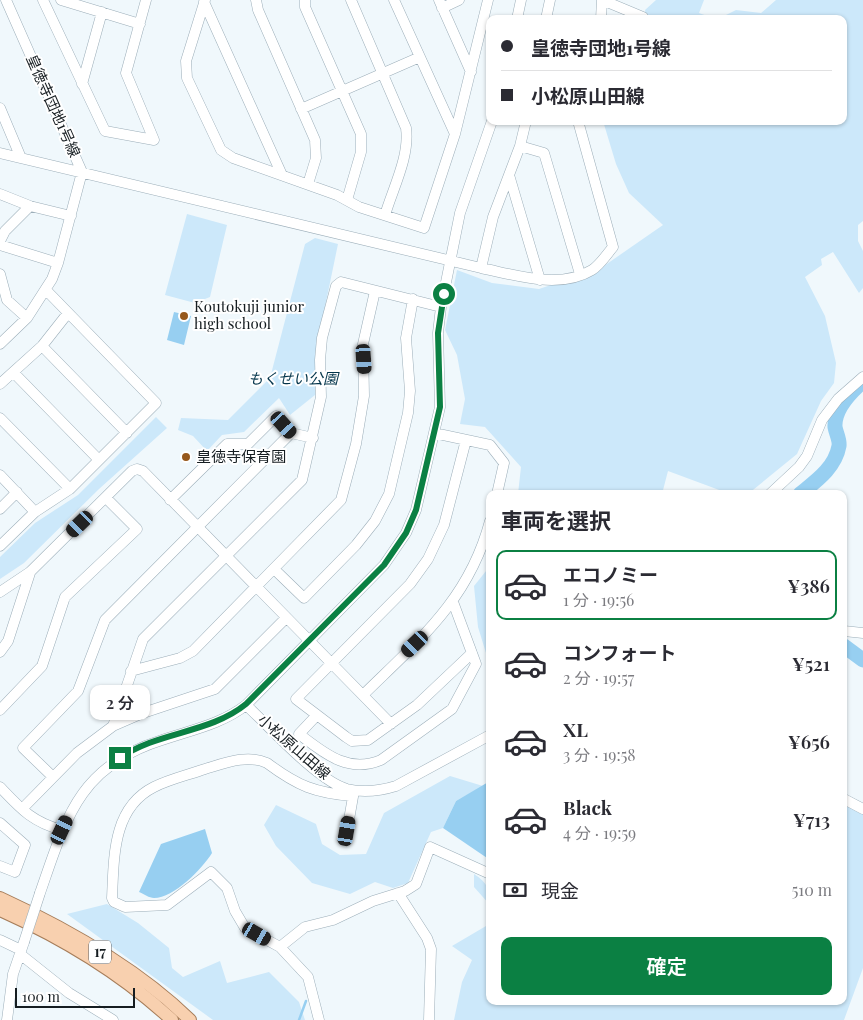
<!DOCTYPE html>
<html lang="ja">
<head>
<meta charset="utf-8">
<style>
	body { margin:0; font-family:"Playfair Display","Noto Sans JP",serif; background:#f2f2f3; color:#2b2b33; height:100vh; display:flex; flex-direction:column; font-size:19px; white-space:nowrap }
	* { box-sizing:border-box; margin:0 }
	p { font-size:16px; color:#7c7c81 }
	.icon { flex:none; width:28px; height:28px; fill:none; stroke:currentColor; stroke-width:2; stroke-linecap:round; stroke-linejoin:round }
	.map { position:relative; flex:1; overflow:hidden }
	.panel { position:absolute; left:486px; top:490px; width:361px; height:515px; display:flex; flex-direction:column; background:#fff; border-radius:10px; box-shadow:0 1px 4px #0004 }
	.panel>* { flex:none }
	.hud { position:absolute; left:486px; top:15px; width:361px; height:110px; border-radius:10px; box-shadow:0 1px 4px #0004; display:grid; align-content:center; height:110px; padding:0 15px; background:#fff }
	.scale { position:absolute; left:15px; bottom:12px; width:120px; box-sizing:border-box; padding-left:5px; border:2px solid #161d21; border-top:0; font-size:14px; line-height:18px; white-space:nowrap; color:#161d21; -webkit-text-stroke:4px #fff; paint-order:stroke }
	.end { position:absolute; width:22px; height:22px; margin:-11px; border:6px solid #0b8043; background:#fff; box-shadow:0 0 0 2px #fff }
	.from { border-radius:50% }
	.bubble { position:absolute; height:35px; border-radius:10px; background:#fff; box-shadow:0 1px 4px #0004; font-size:16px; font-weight:600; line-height:35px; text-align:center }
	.car { position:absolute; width:15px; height:30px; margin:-15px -8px; border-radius:6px; box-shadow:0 0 4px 1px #0007; background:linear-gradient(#222 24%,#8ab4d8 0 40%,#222 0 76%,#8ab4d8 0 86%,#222 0) }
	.hud b { display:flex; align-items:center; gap:18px; height:48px; font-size:19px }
	.hud b+b { border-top:1px solid #e1e1e2 }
	.hud i { width:12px; height:12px; background:#2b2b33 }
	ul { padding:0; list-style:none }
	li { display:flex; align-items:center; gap:15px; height:70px; margin:0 10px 8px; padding:0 5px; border:2px solid transparent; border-radius:10px }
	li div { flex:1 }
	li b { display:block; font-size:19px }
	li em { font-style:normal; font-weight:600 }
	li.selected { border-color:#0b8043 }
	li>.icon { width:45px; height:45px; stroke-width:1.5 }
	h2 { padding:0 15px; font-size:22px; line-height:60px }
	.pay { display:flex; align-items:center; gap:12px; height:55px; padding:0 15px; font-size:19px }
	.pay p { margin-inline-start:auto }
	.button { display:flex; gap:10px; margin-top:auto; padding:10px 15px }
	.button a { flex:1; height:58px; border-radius:10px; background:#0b8043; color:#fff; font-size:20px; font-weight:600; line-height:58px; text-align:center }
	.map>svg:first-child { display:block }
</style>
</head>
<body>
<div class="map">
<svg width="863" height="1020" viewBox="0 0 863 1020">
	<rect width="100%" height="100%" fill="#f0f8fc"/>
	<path fill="#cce8fa" d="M656,0H704L699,13L715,19H646L645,10Z
		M776,0H863V221L858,225V241L863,251V288L859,293L833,252L821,259L822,265L805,277L825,316L836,363L834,383L821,401L797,454L748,494H730L668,471L662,494H518L521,467L485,427L460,424L465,399L457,355L445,330L457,270L492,283L539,289L601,268L663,225L629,193L616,164L603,121H844V19H718L736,10L761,13Z
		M187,214L227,225L210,297L195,303L165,295Z
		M315,238L338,244L315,355V395L290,415L279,398L244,432L222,435L207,451L193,436L178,430L181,418L228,420L270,378L305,244Z
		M156,417L167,428L99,489L24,563L0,579V557L35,523L78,495Z
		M490,566V666L478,627L474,586Z
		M450,776L483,786L456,801L443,828L431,832L408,883L393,888L375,882L350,894L312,883L276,846L264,825L276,805L316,824L322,844L340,855L366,854L384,813Z
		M844,802L863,812V968L844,1020H454L462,982L472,960L452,946L486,926L490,911V1001H844Z
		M474,874C488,883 490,890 490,905L474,887Z
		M107,904L138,923L169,948L172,968L183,977L220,961L227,983L269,972L299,1002L305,1020H213L67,914Z"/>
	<path fill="#97cff1" d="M174,312L191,316L184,345L167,340Z
		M490,781V860L443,828L456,801Z
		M205,829L212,853C202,869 174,898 154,898C149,898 144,894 139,892L161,844Z"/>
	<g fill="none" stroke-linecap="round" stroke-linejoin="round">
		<path stroke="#97cff1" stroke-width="2.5" d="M299,1020L306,1001"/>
		<path stroke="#97cff1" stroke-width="15" d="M800,494C816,481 835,468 839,446C840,440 836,433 835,427C834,410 849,394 860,384
			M844,646L863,660"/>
		<g stroke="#9caeb9" stroke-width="11">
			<path id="minor" d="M43,0L105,131L154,140L126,73L146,0
				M61,0L140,24
				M205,0L186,61L187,78L221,150L233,158L337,195L359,207L424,228L455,134L488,0
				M256,0L258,10L315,140L316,158L308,184
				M305,0V7L361,134V152L347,200
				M351,0L406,128C410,156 393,188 385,215
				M394,0L455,134
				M439,0L471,72
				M602,0L643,17V19
				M204,2L282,175
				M442,8L459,0
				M517,19L521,0
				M546,19L550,0
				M601,19L602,0
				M82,84L102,12
				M0,108L21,158
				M301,109L420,57
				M520,146L544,153L580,274
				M0,153L481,268C516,275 559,290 592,270C600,265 607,254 613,247L578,121
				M509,175L540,280
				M0,194L30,206L71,216
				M0,241L5,231L30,206
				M0,245L58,263
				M481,268L493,217L520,146L526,121
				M0,274L7,300L27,318
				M0,344L27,318L52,279L58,263L82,172L6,0
				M42,346L127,433
				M14,373L99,460
				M0,384L42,346L68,313
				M0,418L70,489
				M434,433L490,445L504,463L497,494
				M466,440L444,525L428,559L410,584L296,699L346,737L352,741L368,740L417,705L472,653
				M0,475L35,512
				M770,494L799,467L807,456L822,420L838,399L863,377
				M170,500L227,444H248L276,416L291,433
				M0,509L17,492
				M0,546L35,512L70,489L156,403L46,290
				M274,569L304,598L356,545L375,521L389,494L408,413L410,391L406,338L413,299
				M0,592L30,572L132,471L137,469L143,471L391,724
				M844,631L863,633
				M0,652L8,641L30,573
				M131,671L180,658L193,651L341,500L356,444L364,396L363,344L375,291
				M363,695C419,640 469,600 490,521
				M246,705C269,726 318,781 347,789C364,793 380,791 396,786L490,735
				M0,710L42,666L65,597L137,529L106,498
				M317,715L299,734C324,753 348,774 381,760L452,709L476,664L453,602
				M113,726L143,639L302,480L321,397L320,360L322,338L336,286L341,282L441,307
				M53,777L23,748L78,691L105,620L291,433L313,438
				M0,787C21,809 32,822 62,830
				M844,799L863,809
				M22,809L77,753L113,726L143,713L215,689L286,618
				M0,823L25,845L15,872L0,866
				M347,831L354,791
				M40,893C66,818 79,766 162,740C191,730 222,724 246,705L384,565L406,533L416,510L440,407L438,333L441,307L460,213L492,121
				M398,893L427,938L431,949L429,1020
				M0,940L21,950
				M280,947L305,927L333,920L373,901L405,891L416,884L430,847L490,874
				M20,954L69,993L113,1020
				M7,1020L13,974L24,942
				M319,1020L308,977L280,947L245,928L235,911L227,888L211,872L167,905L125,907L114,902L112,898C114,858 112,808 154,787C170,779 188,775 205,769C225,763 247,754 267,763C298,786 315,793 353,796"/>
		</g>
		<g stroke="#a67d5a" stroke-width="14">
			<path id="major" d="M0,898C65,928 139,970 190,1020
				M0,910C63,938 121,973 172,1020"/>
		</g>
		<use href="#minor" stroke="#fff" stroke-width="10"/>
		<use href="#major" stroke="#f8d0af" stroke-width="12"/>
		<g stroke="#9caeb9" stroke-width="11" stroke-linecap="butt">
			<path id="minor-bridge" d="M24,942L40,893"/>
		</g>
		<use href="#minor-bridge" stroke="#fff" stroke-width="10"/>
	</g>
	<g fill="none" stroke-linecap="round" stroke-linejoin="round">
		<path stroke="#0b8043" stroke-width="6" d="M120,758C158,731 209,734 246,704L384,565L406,533L416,510L440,407L438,333L444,294"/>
	</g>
	<g fill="#96581c" stroke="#fff" stroke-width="2">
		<circle cx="184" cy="316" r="5"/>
		<circle cx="186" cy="457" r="5"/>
	</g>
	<g text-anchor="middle" stroke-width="4" stroke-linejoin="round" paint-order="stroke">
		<rect fill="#fff" stroke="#5c6164" stroke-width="1" x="89" y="940.5" width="22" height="23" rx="4"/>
		<g font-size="14" font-weight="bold" fill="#161d21">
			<text x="100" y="957">17</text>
		</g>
		<g font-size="15" fill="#161d21" stroke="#fff">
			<text transform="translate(53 106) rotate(66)" y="5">皇徳寺団地1号線</text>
			<text transform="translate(294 747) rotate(41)" y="5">小松原山田線</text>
		</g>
		<g font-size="15" fill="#161d21" stroke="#fff" text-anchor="start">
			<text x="194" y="312">Koutokuji junior<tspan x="194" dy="17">high school</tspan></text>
			<text x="196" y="462">皇徳寺保育園</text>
		</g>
		<g font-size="15" font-style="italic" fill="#04354b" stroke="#fff">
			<text x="293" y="384">もくせい公園</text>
		</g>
	</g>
</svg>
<div class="scale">100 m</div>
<i class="end from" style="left:444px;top:294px"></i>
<i class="end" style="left:120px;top:758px"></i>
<div class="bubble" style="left:90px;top:685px;width:60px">2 分</div>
<i class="car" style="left:364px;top:359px;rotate:176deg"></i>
<i class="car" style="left:284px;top:425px;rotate:138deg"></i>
<i class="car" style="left:80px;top:524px;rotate:226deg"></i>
<i class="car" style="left:415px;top:644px;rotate:226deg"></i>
<i class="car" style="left:62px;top:830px;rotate:25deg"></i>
<i class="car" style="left:347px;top:831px;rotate:10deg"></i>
<i class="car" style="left:257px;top:934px;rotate:120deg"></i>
<div class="hud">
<b><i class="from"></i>皇徳寺団地1号線</b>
<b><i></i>小松原山田線</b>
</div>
<section class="panel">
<h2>車両を選択</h2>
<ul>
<li class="selected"><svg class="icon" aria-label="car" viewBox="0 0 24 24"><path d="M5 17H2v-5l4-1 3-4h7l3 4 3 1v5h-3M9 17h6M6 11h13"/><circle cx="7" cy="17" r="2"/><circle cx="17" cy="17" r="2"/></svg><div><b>エコノミー</b><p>1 分 · 19:56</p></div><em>¥386</em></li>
<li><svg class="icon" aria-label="car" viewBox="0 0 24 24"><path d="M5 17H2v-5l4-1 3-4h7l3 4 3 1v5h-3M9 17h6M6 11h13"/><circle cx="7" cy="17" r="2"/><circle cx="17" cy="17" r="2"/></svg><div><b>コンフォート</b><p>2 分 · 19:57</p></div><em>¥521</em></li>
<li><svg class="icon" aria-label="car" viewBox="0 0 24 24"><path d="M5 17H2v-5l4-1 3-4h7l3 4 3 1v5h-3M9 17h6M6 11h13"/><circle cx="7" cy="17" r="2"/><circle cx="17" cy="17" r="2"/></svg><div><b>XL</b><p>3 分 · 19:58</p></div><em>¥656</em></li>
<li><svg class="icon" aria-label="car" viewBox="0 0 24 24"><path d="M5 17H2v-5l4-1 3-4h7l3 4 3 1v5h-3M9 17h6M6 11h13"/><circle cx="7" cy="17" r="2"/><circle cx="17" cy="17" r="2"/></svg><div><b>Black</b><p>4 分 · 19:59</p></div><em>¥713</em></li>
</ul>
<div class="pay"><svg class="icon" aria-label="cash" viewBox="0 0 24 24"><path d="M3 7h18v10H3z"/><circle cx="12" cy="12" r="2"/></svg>現金<p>510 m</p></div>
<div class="button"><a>確定</a></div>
</section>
</div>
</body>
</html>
